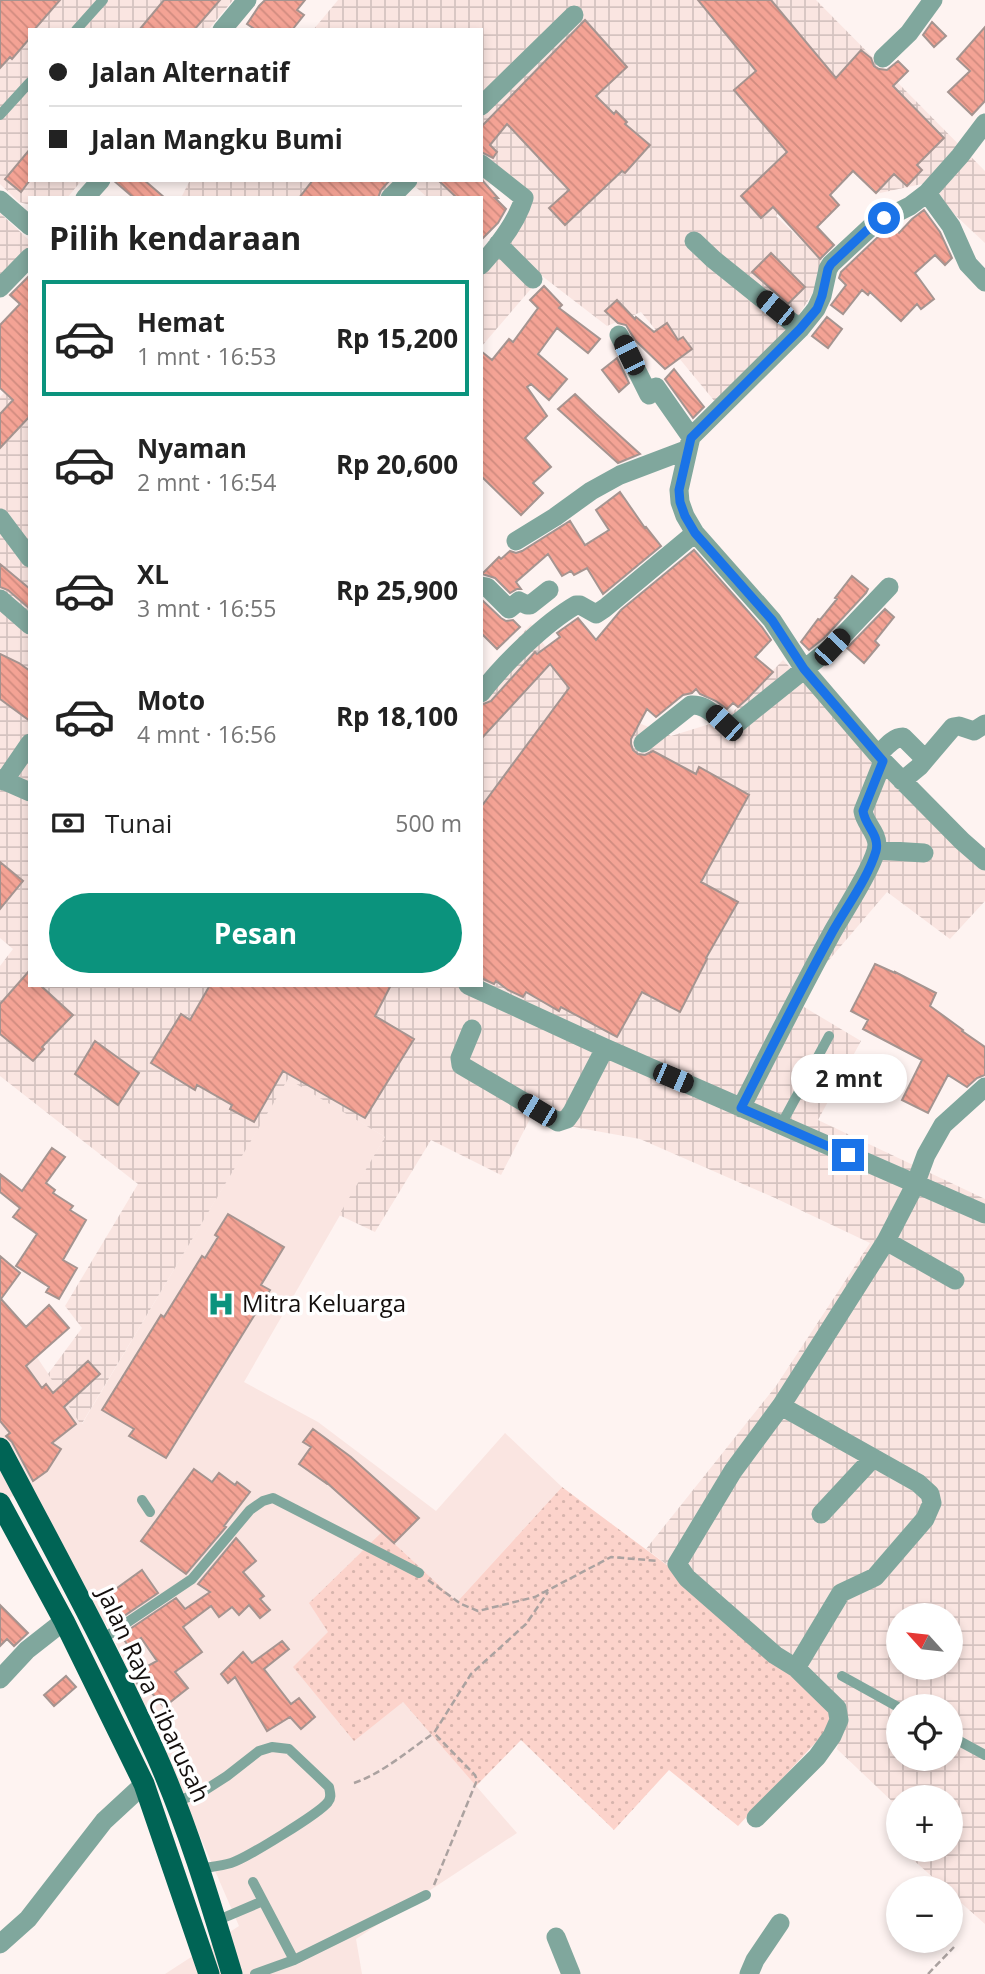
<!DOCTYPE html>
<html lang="id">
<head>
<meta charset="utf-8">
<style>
	body { margin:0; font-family:"Open Sans",sans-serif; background:#f2f2f2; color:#222; height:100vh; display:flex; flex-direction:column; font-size:26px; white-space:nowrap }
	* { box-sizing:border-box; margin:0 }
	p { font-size:23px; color:#767676 }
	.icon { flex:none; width:38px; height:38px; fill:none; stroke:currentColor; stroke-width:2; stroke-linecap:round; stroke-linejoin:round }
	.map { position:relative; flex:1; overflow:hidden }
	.sheet { position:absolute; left:28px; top:196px; width:455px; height:791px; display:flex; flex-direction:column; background:#fff; border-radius:0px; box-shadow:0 4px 10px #0003 }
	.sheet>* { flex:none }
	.hud { position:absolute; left:28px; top:28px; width:455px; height:154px; border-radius:0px; box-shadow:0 4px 10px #0003; display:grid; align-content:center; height:154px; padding:0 21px; background:#fff }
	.needle { width:46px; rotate:297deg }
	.buttons { position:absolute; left:886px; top:1603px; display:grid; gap:14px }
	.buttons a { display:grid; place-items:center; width:77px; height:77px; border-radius:50%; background:#fff; box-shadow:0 4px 10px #0003; font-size:35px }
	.end { position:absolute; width:32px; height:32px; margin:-16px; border:9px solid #1a73e8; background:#fff; box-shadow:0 0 0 4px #fff }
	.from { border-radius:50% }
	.bubble { position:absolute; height:49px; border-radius:24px; background:#fff; box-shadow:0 4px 10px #0003; font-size:23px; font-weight:700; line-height:49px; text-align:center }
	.car { position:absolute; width:21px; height:42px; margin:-21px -10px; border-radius:9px; box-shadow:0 0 5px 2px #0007; background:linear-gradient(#222 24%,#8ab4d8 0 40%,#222 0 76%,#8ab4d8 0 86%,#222 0) }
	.hud b { display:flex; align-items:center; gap:24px; height:66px; font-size:26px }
	.hud b+b { border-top:2px solid #e0e0e0 }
	.hud i { width:18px; height:18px; background:#222 }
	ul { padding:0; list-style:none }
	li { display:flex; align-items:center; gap:21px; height:116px; margin:0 14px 10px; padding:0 7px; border:4px solid transparent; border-radius:0px }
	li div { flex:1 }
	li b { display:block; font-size:26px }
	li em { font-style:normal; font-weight:700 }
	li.on { border-color:#0b937d }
	li>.icon { width:63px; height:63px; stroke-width:1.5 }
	h2 { padding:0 21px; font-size:32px; line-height:84px }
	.pay { display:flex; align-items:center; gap:18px; height:77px; padding:0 21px; font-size:26px }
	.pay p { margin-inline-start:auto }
	.button { display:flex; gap:14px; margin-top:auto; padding:14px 21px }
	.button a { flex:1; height:80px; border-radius:42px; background:#0b937d; color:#fff; font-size:28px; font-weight:700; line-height:80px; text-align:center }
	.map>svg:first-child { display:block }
</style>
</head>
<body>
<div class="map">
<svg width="985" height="1974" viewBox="0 0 985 1974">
	<defs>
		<pattern id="industrial-grid" width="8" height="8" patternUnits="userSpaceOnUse" patternTransform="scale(1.75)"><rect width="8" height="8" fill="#fae5e1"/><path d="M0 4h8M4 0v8" fill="none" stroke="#d5c3c0"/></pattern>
		<pattern id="grass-dots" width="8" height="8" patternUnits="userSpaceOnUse" patternTransform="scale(1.75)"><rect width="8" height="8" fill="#fcd3cb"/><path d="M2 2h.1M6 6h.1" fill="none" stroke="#d7b4ad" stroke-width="1.8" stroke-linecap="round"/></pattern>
		<pattern id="building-back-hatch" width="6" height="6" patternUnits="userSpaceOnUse" patternTransform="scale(1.75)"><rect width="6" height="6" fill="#f4a395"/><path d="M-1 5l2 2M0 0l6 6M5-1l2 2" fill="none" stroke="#d08b7f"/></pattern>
	</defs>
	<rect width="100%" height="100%" fill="#fef3f1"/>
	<path fill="#fae5e1" d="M288,1078L385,1137L244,1382L318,1422L436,1511L505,1433L562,1487L457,1602L382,1532L403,1702L517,1833L356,1939L362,1974H165L239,1926L113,1636L24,1491L0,1502V1358L24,1338L82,1424Z"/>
	<path fill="url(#industrial-grid)" fill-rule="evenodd" d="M0,0H233L208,30H30V180H82L67,198H30V205L19,202L0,184Z
		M338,0H816L985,171V243L922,184L880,193L808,136L807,177L776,216L824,262L816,288L784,338L716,403L641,312L607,326L542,276L481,347V256L528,196L500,174L477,198H428L409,181L393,198H181L190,180H481V30H313Z
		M0,213L30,241V246L0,275Z
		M30,366V985H481V679L531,624L560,670L594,705L671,736L726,719L783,660L985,867V901L950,939L887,892L794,1001L861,1041L818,1120L985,1199V1924L950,1893V1888H945L902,1850H950V1797H898V1807L837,1749L844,1712L800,1664L646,1549L776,1386L870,1243L775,1198L640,1139L530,1119L501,1175L431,1140L375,1232L339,1215L385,1137L288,1079L81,1425L48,1374L82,1328L65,1306L138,1184L0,1076V966L13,949L0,938V397ZM898,1615H950V1668H898ZM898,1706H950V1759H898Z"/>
	<path fill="url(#grass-dots)" d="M562,1487L800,1664L844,1712L738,1826L669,1770L614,1830L521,1740L476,1786L403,1702L354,1741L293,1667L328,1632L309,1603L382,1532L457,1602Z"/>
	<path fill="url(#building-back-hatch)" stroke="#a59490" stroke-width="2" d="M0,0H60L34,30H30V38L12,59L10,57L0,68Z
		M164,0H220L194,30H139Z
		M265,0H305L297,10L304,15L292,30H256L247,24L259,6Z
		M698,0H771L836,78L861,50L871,58L874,66L879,69L887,70L898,61L908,71L893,86L944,138L917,165L922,170L907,186L894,174L876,193L853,171L830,195L839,205L817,227L834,245L820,259L773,207L761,218L741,196L787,152L734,90L756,71Z
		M585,20L627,67L596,96L614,114L616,111L627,122L625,124L650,145L625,173L622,171L565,225L549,208L569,190L507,124L490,145L497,152L493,158L481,152V127Z
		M932,22L946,36L934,47L923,35Z
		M985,27V101L972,115L948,92L970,71L957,59Z
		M30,149V180L21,192L5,179Z
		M113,180H144L165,198H134Z
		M313,180H390L381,190L378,198H299Z
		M438,180H482L498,198H495L506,209L498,223L481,240V198H457Z
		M924,210L940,232L952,258L945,265L935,255L915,273L934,299L921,309L917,304L901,321L870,292L868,295L862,290L843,314L831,305L846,285L839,278L841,272L881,234L893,228L899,233L912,219Z
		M771,253L805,287L788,304L752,272Z
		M30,275V416L0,448V414L13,400L0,388V325L20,304L10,295Z
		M544,286L562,305L559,308L600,339L588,353L557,328L538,354L567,379L549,400L531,384L527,387L547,416L525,438L551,467L533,483L543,493L521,515L481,476V351L492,360L509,339L513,342L538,308L530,300Z
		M617,300L635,319L636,317L654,332L667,323L678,340L683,337L692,349L665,369L635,340L626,325L618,323L605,311Z
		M827,317L842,329L828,348L812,336Z
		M617,358L629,383L619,392L602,370Z
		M674,369L704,407L693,418L665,379Z
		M575,394L596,414L640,454L618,463L558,409Z
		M620,492L645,528L646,527L661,546L603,594L587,568L574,575L571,571L562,576L548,554L516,582L521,589H517L510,593L495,578L482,574L499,557L501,559L510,551L516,553L522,551L570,521L585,545L609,530L596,510Z
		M694,550L762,627L771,640L755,657L773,672L747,699L738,707L733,703L727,709L716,701L700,694L696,689L692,693L683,695L656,717L647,709L631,739V744L633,750L638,754L645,755L653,751L696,774L699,767L749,795L701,882L738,902L706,958L707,959L680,1012L642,992L617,1037L561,1007L559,1011L526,992L523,997L508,990L496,981L494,984L481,978V807L569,688L550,664L481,739V705L491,701L535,652L537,654L560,637L557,633L578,618L596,640L621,610Z
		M0,564L30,589V609L8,590L0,587Z
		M852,576L868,589L866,593L824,638L809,650L801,642L818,619L820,620L837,599L835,598Z
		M481,599L501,618L506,621L513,620L520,627L497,649L481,633Z
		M885,609L894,617L875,641L879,645L864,663L847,648Z
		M0,654L19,663L30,671V721L0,699Z
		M0,862L23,881L0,909Z
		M875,964L895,973V972L936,993L930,1006L963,1030L962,1031L985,1047V1075L977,1078L967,1087L948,1075L928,1113L902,1100L922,1060L863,1029L868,1020L851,1011Z
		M30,970V985H40L73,1015L42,1047L44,1049L33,1061L0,1034V1004Z
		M210,985H391L375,1016L414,1039L365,1118L283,1071L254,1122L230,1109L232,1105L197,1085L195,1090L151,1063L181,1014L190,1020Z
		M95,1041L139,1073L118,1105L75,1074Z
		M52,1148L65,1157L46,1183L55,1190L53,1193L73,1206L70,1210L86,1220L63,1260L77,1268L59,1299L46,1292L49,1287L16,1266L37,1234L13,1217L20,1208L0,1192V1174L22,1191Z
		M228,1214L284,1247L261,1285L270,1290L166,1458L129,1436L134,1429L102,1410L161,1315L164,1317L202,1256L205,1258L218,1237L215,1235Z
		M0,1256L20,1273L1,1299L26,1327L49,1305L69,1328L26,1366L42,1388L46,1384L53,1393L88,1361L100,1374L64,1407L76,1424L52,1443L61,1449L47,1471L33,1481L12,1442L6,1436L10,1433L0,1421Z
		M313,1429L351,1457L419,1518L394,1543L326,1482V1483L299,1464L311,1447L303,1442Z
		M194,1469L212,1482L219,1473L235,1485L237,1482L250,1492L224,1526L226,1527L186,1574L141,1541Z
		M236,1538L256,1561L243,1572L264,1596L260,1599L270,1610L260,1618L249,1605L239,1615L232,1607L219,1617L211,1606L183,1627L202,1652L175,1672L188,1688L164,1707L151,1692L143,1696L133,1674L157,1661L141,1638L129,1647L121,1635L176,1598L185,1609L210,1592L198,1584Z
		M142,1570L158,1593L121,1618L106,1596Z
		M0,1605L28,1633L14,1646L7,1639L0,1646Z
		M282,1641L289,1649L264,1669L291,1704L299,1698L315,1717L301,1729L290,1717L267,1731L235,1677L228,1683L221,1674L243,1652L252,1663Z
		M66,1676L76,1687L54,1706L44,1695Z"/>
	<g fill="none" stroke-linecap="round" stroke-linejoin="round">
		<path stroke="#aba2a0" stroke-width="2.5" stroke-dasharray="7 3.5" stroke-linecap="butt" d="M428,1580L461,1604L478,1611L535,1597L611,1557L659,1561
			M354,1783C383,1773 409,1750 434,1733
			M434,1885L477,1780L475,1775L434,1733L471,1674L526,1624L548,1592
			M928,1974L954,1947"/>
		<path stroke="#80a79d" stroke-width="10" d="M76,30L103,0
			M0,115L30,82
			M781,1125L829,1036
			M142,1500L150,1512
			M101,1640L192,1579L250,1510L263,1501L273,1498L419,1573
			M842,1676L898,1707
			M950,1736L985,1755
			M175,1802L202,1792L227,1776L259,1751L272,1747L289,1749L329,1787C330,1793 332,1797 328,1802C320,1813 245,1859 231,1863C221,1866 210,1867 199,1869
			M253,1882L294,1960
			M216,1921L263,1901
			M255,1974L294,1960L426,1895"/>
		<path stroke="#80a79d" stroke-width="19" d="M222,30L247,0
			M883,58L909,33L933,0
			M481,106L574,15
			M985,123L960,156L927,193L910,206L874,224L831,264L828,269L822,296L816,309L800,329L691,437L679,490L680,502L685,516L695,533L772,620L804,669L883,761L962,841L985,861
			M481,164L524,198C517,222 498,246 481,265
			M927,193L951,226L968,264L985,282
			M85,198L101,180
			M390,198L408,180
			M0,200L30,226
			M694,241L713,259L800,329
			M498,244L533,279
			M0,288L30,257
			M619,335L649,395L656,387L691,437
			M0,518L30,558
			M516,541L555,517L591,491L620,475L686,450
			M481,586L487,587L509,609L519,601L527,605H530L549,590
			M0,599L30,625
			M481,693C503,664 545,623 576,605H580L596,614L605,608L695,533
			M643,743L691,705C712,704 717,725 735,725L832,647L889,587
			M878,755C885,748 893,737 903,737L925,759
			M0,779L30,792
			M4,781L30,743
			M902,781L919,767L953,727L959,726L974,731L985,724
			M876,850L924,853
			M468,985L605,1048L985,1214
			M472,1029L460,1058L461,1065L558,1122L567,1119L572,1112L605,1048
			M741,1108C771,1049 801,989 833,931C843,913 876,863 877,845C877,832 865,824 863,811L883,761
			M886,1241L955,1280
			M781,1406L918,1483L930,1494L932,1503L925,1519L875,1577L841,1593L796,1668
			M821,1514L873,1458
			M0,1679L27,1650L64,1621
			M756,1818L817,1757L832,1736L839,1720L837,1708L796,1668L775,1655L687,1578L677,1564L733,1471L781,1406L886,1241L915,1185L926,1155L943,1125L985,1087
			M556,1937L571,1974
			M0,1944L28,1919L104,1821L144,1784
			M749,1974L755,1960L780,1923"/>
		<path stroke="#006455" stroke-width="21" d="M0,1448C54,1550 110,1652 157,1757C188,1827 210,1901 232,1974
			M0,1503L64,1621L144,1784L209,1974"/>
	</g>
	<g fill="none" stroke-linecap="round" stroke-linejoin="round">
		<path stroke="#1a73e8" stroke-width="9" d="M848,1155L741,1108C771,1049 801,989 833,931C847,906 868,878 876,851C880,835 865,826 863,811L883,761L804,669L772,620L695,533L685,516L680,502L679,490L691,438L800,329L817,309L822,296L828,269L831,264L866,231L884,218"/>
	</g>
	<defs>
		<g id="hospital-bare" transform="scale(2.1)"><path d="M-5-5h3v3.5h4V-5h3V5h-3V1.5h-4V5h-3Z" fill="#0b937d" stroke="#fff" stroke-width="2.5" paint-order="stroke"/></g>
	</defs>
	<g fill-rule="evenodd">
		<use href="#hospital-bare" x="221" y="1304"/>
	</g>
	<g text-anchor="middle" stroke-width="7" stroke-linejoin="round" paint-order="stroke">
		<g font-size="24" fill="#130e0c" stroke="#fff" text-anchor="start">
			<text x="242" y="1312">Mitra Keluarga</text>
		</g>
		<g font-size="24" fill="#130e0c" stroke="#fff">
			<text transform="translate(153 1695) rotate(65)" y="8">Jalan Raya Cibarusah</text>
		</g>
	</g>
</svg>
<div class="buttons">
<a><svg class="needle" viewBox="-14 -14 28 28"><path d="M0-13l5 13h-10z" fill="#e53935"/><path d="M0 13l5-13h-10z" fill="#767676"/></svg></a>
<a><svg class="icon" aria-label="locate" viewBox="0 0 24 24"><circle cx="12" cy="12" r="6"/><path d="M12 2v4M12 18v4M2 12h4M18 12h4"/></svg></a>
<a>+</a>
<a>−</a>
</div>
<i class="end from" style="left:884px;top:218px"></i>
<i class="end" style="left:848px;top:1155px"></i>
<div class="bubble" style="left:791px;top:1054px;width:116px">2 mnt</div>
<i class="car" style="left:775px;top:308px;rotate:309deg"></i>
<i class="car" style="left:629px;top:355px;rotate:334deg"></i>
<i class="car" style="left:832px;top:647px;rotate:43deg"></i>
<i class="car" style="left:724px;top:723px;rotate:313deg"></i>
<i class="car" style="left:673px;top:1078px;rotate:113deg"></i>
<i class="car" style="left:537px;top:1110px;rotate:301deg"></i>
<div class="hud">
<b><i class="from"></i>Jalan Alternatif</b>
<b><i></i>Jalan Mangku Bumi</b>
</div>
<section class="sheet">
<h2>Pilih kendaraan</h2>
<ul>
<li class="on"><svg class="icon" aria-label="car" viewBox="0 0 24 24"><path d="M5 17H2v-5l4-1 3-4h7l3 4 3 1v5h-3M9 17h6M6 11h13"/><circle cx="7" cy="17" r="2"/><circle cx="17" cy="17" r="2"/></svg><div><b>Hemat</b><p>1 mnt · 16:53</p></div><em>Rp 15,200</em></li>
<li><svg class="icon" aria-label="car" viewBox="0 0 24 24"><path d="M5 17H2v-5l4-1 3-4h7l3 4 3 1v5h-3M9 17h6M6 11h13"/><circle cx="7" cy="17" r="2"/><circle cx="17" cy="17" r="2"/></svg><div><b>Nyaman</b><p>2 mnt · 16:54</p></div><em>Rp 20,600</em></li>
<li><svg class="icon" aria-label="car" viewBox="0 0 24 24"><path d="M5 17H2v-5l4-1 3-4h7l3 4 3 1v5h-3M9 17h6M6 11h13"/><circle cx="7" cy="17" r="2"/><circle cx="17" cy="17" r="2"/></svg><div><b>XL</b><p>3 mnt · 16:55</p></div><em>Rp 25,900</em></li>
<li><svg class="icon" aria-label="car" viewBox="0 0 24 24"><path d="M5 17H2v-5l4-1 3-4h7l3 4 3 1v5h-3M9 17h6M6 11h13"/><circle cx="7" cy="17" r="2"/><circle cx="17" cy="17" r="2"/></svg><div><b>Moto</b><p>4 mnt · 16:56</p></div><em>Rp 18,100</em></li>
</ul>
<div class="pay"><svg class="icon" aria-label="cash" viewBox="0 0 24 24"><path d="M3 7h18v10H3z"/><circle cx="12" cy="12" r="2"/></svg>Tunai<p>500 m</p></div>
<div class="button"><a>Pesan</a></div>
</section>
</div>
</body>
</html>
